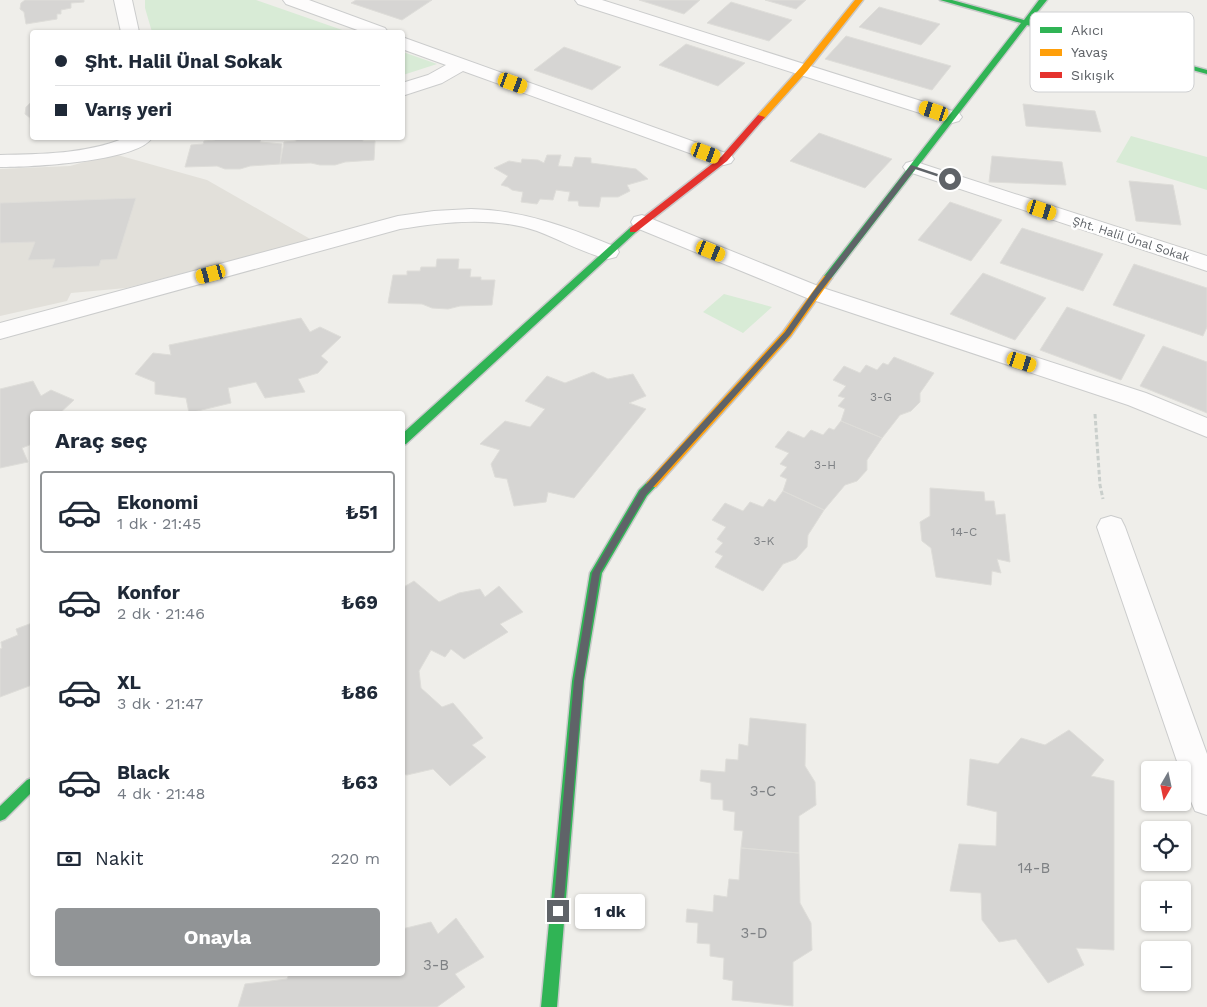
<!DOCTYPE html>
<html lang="tr">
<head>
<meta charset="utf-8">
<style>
	body { margin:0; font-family:"Work Sans",sans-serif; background:#f2f2f3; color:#1f2937; height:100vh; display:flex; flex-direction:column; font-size:19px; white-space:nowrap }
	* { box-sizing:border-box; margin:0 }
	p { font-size:16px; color:#747a83 }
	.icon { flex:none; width:28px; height:28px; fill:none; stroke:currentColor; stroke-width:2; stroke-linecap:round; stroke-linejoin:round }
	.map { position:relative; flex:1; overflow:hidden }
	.details { position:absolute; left:30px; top:411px; width:375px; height:565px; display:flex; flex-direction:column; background:#fff; border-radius:5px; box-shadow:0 1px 4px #0004 }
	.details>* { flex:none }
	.guide { position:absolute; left:30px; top:30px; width:375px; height:110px; border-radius:5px; box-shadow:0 1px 4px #0004; display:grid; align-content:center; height:110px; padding:0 25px; background:#fff }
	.needle { width:32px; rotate:189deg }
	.controls { position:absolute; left:1141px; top:761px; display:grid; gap:10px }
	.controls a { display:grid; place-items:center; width:50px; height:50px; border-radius:5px; background:#fff; box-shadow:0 1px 4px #0004; font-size:25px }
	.end { position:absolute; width:22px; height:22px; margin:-11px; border:6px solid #5f6368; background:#fff; box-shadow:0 0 0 2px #fff }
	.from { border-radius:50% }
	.bubble { position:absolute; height:35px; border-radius:5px; background:#fff; box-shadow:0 1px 4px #0004; font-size:16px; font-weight:700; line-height:35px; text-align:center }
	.car { position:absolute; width:15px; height:30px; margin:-15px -8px; border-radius:6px; box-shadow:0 0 4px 1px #0007; background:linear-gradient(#f5c518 24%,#345 0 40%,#f5c518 0 76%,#345 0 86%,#f5c518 0) }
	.guide b { display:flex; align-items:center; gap:18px; height:48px; font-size:19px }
	.guide b+b { border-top:1px solid #e0e1e3 }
	.guide i { width:12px; height:12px; background:#1f2937 }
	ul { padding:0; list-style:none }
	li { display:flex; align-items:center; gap:15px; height:82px; margin:0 10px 8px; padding:0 15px; border:2px solid transparent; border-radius:5px }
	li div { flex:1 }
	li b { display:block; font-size:19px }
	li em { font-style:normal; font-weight:700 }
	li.active { border-color:#919496 }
	li>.icon { width:45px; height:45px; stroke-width:1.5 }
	h2 { padding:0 25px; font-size:22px; line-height:60px }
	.pay { display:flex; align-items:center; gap:12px; height:55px; padding:0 25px; font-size:19px }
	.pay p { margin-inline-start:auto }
	.button { display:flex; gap:10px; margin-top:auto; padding:10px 25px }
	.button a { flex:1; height:58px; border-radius:5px; background:#919496; color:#fff; font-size:20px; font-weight:700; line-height:58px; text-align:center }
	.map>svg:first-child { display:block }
</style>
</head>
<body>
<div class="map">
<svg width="1207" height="1007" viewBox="0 0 1207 1007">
	<rect width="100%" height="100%" fill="#efeeea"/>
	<path fill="#e2e0da" d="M114,154L207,180L312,240L126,288L71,293L67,301L0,316V169L70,166Z"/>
	<path fill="#d8ebd6" d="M145,0H256L348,32H152L145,8Z
		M403,52L437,64L403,75Z
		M1131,136L1207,157V190L1116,162Z
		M724,294L772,307L743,333L703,312Z"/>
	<path fill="#d6d5d3" stroke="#deddd9" d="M25,0H84V2L71,3V8L61,10V14H57V19L26,24L24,12L20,9L21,3Z
		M356,0H432L402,20L351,3Z
		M639,0H700L684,14Z
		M765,0H806L796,9Z
		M731,2L792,20L769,41L707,23Z
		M879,7L940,24L921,45L859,27Z
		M846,36L951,66L932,90L825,59Z
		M686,44L745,63L718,86L659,65Z
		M564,47L621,67L592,90L534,70Z
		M32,87V86V132L31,133L30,118L25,114L26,107L32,101Z
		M1023,104L1095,111L1101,132L1026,126Z
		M819,133L892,159L865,188L790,161Z
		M216,138H261L260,142L282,144L280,164L250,166L240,169H225L217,166L185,167L191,145L203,144L204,141L215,140Z
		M296,138H353V139H363V141H375L374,160L345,162L335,165H320L311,163L280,164L284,142L296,141Z
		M547,155H561L558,166L572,167L575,157L591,158V163L636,169L648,179L627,185L630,191L618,197H601L599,207L579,206L578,201H568L570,192L556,190L553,200L540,199L537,204L521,202L523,192L512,190L508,187L501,185L508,176L494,168L509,161L521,163L522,159L538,160L544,163Z
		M992,156L1062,162L1066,185L989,182Z
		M1129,181L1173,185L1181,225L1136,221Z
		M136,198L117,259L101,260L99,266L52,268L55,259L28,260L35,242L0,243V203Z
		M950,202L1002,220L971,261L918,240Z
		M1022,228L1103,254L1083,291L1000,263Z
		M437,259H459L458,269H471L470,277H481V280H495L492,305L460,306L448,309L432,308L422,304L388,303L393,275H407V271H420L421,267H436Z
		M1134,264L1207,288V327L1203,336L1113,305Z
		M983,273L1046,298L1015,340L950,314Z
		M1067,307L1145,335L1121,380L1040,350Z
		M301,318L310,332L320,327L341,337L321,356L328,362L318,373L298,379L305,392L265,398L256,382L228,388L231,403L189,413L186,398L155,394V382L135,374L153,353L171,355L169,345Z
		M1163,346L1207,362V413L1140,386Z
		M894,357L934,373L920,393V402L911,411L900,415L882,438L841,421L845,409L838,406L845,398L838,396L846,386L833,380L844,366L860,373L866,365L877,370L883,363L888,365Z
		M593,372L608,379L633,374L646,396L629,403L646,409L574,498L548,492L546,502L514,506L507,479L495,477L491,464L500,450L480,444L505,421L530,427L545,409L525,401L547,376L565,383Z
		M33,381L41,396L51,390L74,400L59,414H32V444L22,448L28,462L0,468V389Z
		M841,421L882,438L867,460V470L857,481L845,485L824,510L783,491L787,479L780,476L787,467L780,464L789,453L775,447L788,431L804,438L811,430L823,435L829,428L834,430Z
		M930,488L984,492L985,501H994L996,515L1005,514L1010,562L997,559L1001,573L992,571L991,585L936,577L931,548L922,541L920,522L930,516Z
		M783,491L824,510L808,535L807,547L796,559L783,564L763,591L715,567L723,556L715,552L723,543L717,539L726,527L712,520L725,503L743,511L750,502L763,507L769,499L775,502Z
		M414,581L439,602L459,593L480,589L485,597L499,586L523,612L500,624L508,632L464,659L451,649L445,657L431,650L419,671L421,688L442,707L453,703L483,738L472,745L486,757L450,786L433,769L407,775L402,774V588Z
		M32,623V685L0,697V649L2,648L1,642L18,635L16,629Z
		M750,718L806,724L805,766L815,782L816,805L799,816V853L741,848L743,831L734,830L735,812L723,810V800L711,799V783L700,781L701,770L725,772L726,759L738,760L739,744L748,746Z
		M1069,730L1104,760L1091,776L1114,781V950L1076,948L1084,965L1048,983L1016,939L999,942L982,920L981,893L950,891L959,844L996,846L997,812L967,805L970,759L998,764L1021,738L1045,745Z
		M741,848L799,853L800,903L811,923L812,950L793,962V1006L732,1000L733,981L723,979L724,958L710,956V944L697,943L698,923L686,922L687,909L713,912L714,895L727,897L729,879L739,880Z
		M456,918L484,957L455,974L465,987L437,1007H238L245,984L287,979L289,974H402V929L431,922L438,934Z"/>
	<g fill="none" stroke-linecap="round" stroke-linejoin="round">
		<g stroke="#cbcccc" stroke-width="2">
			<path id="street" d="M114,0H132L139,32H121Z
				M283,0H309L385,28L388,32H363L286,4Z
				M575,0H602L959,113L962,117L959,121L952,123L945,121L578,4Z
				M402,37L731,155L734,159L731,163L724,165L717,163L463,71L442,83L402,96V83L428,75L446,65L402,49Z
				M125,138H152C136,162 30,167 0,167V155C42,154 86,154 125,138Z
				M913,161L1207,256V271L906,171L903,167L906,163Z
				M471,209C523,210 568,227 616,247L619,252L616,257L608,259C583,253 561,240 537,231C493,216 444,222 400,229L0,339V323L398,216L434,211Z
				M642,215L823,288L1146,393L1207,418V437L1128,405L807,298L634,227L631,222L634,217Z
				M1111,516L1121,519L1125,527L1207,754V815L1195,811C1190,798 1182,784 1182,770H1180L1097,527L1101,519Z"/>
		</g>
		<g stroke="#cacacb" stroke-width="3">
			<path id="fast" d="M940,0H952L1024,20L1039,0H1047L1030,21L1207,70V74L1027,25L830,280H824V276L1021,23Z
				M633,227L636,228V232L406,444L402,445V434L630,228Z
				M652,480L658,484L647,496L602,573L584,681L557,1007H541L572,681L590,573L639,490L648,481Z
				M32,778V792L5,819L0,821V806L27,780Z"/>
		</g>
		<g stroke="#cacacb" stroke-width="3">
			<path id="slow" d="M855,0H863L807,71L764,119H758V115L801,67Z
				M827,275L832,278L791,336L656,487H648L646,484L648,481L783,332L824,276Z"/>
		</g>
		<g stroke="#cacacb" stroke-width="3">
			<path id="jam" d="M758,115L765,117L727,161L636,232H630V228L721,157Z"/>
		</g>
		<path stroke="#cacfcc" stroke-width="3" stroke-dasharray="4.5 2.5" stroke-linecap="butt" d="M1095,414L1100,485L1103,499"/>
		<use href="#street" fill="#fdfcfc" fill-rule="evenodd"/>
		<use href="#fast" fill="#30b455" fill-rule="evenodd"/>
		<use href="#slow" fill="#ff9f0a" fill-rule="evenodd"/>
		<use href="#jam" fill="#e5322d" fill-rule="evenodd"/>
	</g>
	<path fill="#5f6368" d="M911,165L953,179L948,180L915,169L818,295L790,335L646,495L600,573L583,681L563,911L561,915H554L553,911L574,681L592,573L640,491L785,332L813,292Z"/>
	<g text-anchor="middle" stroke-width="5" stroke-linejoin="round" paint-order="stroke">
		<g font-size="12" fill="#5f6368" stroke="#fff">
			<text transform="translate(1131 239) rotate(18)" y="4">Şht. Halil Ünal Sokak</text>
		</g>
		<g font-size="12" fill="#7e8184">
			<text x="881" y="401">3-G</text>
			<text x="825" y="469">3-H</text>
			<text x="964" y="536">14-C</text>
			<text x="764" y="545">3-K</text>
		</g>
		<g font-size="15" fill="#7e8184">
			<text x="763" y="796">3-C</text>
			<text x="1034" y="873">14-B</text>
			<text x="754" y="938">3-D</text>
			<text x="436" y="970">3-B</text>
		</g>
	</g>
	<rect x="1030" y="12" width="164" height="80" rx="8" fill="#fff" stroke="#cfd0d2" stroke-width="1"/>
	<rect x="1040" y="27" width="22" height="6" fill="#30b455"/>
	<rect x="1040" y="49" width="22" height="7" fill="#ff9f0a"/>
	<rect x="1040" y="72" width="22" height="6" fill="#e5322d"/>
	<g font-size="14" fill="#5f6368">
		<text x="1071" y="35">Akıcı</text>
		<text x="1071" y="57">Yavaş</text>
		<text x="1071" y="80">Sıkışık</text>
	</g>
</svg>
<div class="controls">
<a><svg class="needle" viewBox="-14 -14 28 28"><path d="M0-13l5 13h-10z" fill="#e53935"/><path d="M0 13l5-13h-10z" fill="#747a83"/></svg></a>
<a><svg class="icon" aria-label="locate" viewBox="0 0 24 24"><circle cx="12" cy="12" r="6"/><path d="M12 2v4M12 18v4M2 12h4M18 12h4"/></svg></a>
<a>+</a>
<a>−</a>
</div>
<i class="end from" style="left:950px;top:179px"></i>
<i class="end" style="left:558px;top:911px"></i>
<div class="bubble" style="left:575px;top:894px;width:70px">1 dk</div>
<i class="car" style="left:513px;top:83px;rotate:110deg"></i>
<i class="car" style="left:934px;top:111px;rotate:288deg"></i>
<i class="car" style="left:706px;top:153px;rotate:110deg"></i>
<i class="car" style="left:1042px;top:210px;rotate:108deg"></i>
<i class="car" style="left:711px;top:251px;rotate:112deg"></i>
<i class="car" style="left:211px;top:274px;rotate:255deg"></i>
<i class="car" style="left:1022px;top:362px;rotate:108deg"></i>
<div class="guide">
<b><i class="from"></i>Şht. Halil Ünal Sokak</b>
<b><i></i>Varış yeri</b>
</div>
<section class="details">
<h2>Araç seç</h2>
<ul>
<li class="active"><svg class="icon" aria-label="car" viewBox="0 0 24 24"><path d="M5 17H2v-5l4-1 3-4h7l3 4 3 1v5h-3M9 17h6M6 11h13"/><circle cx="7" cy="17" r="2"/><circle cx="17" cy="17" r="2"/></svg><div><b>Ekonomi</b><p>1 dk · 21:45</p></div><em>₺51</em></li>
<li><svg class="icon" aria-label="car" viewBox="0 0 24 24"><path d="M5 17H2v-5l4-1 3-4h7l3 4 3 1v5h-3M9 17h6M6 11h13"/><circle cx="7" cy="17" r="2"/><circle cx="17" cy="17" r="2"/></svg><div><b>Konfor</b><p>2 dk · 21:46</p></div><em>₺69</em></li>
<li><svg class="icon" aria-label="car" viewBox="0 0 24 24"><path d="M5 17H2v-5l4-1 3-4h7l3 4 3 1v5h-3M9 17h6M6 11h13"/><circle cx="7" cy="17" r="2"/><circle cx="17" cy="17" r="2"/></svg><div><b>XL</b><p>3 dk · 21:47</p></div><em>₺86</em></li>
<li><svg class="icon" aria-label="car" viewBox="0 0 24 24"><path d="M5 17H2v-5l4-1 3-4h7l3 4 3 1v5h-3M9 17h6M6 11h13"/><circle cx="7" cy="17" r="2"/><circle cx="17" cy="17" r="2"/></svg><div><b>Black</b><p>4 dk · 21:48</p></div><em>₺63</em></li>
</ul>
<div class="pay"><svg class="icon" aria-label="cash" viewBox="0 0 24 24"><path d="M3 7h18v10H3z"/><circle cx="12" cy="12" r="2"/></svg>Nakit<p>220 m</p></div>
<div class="button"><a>Onayla</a></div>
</section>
</div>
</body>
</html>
